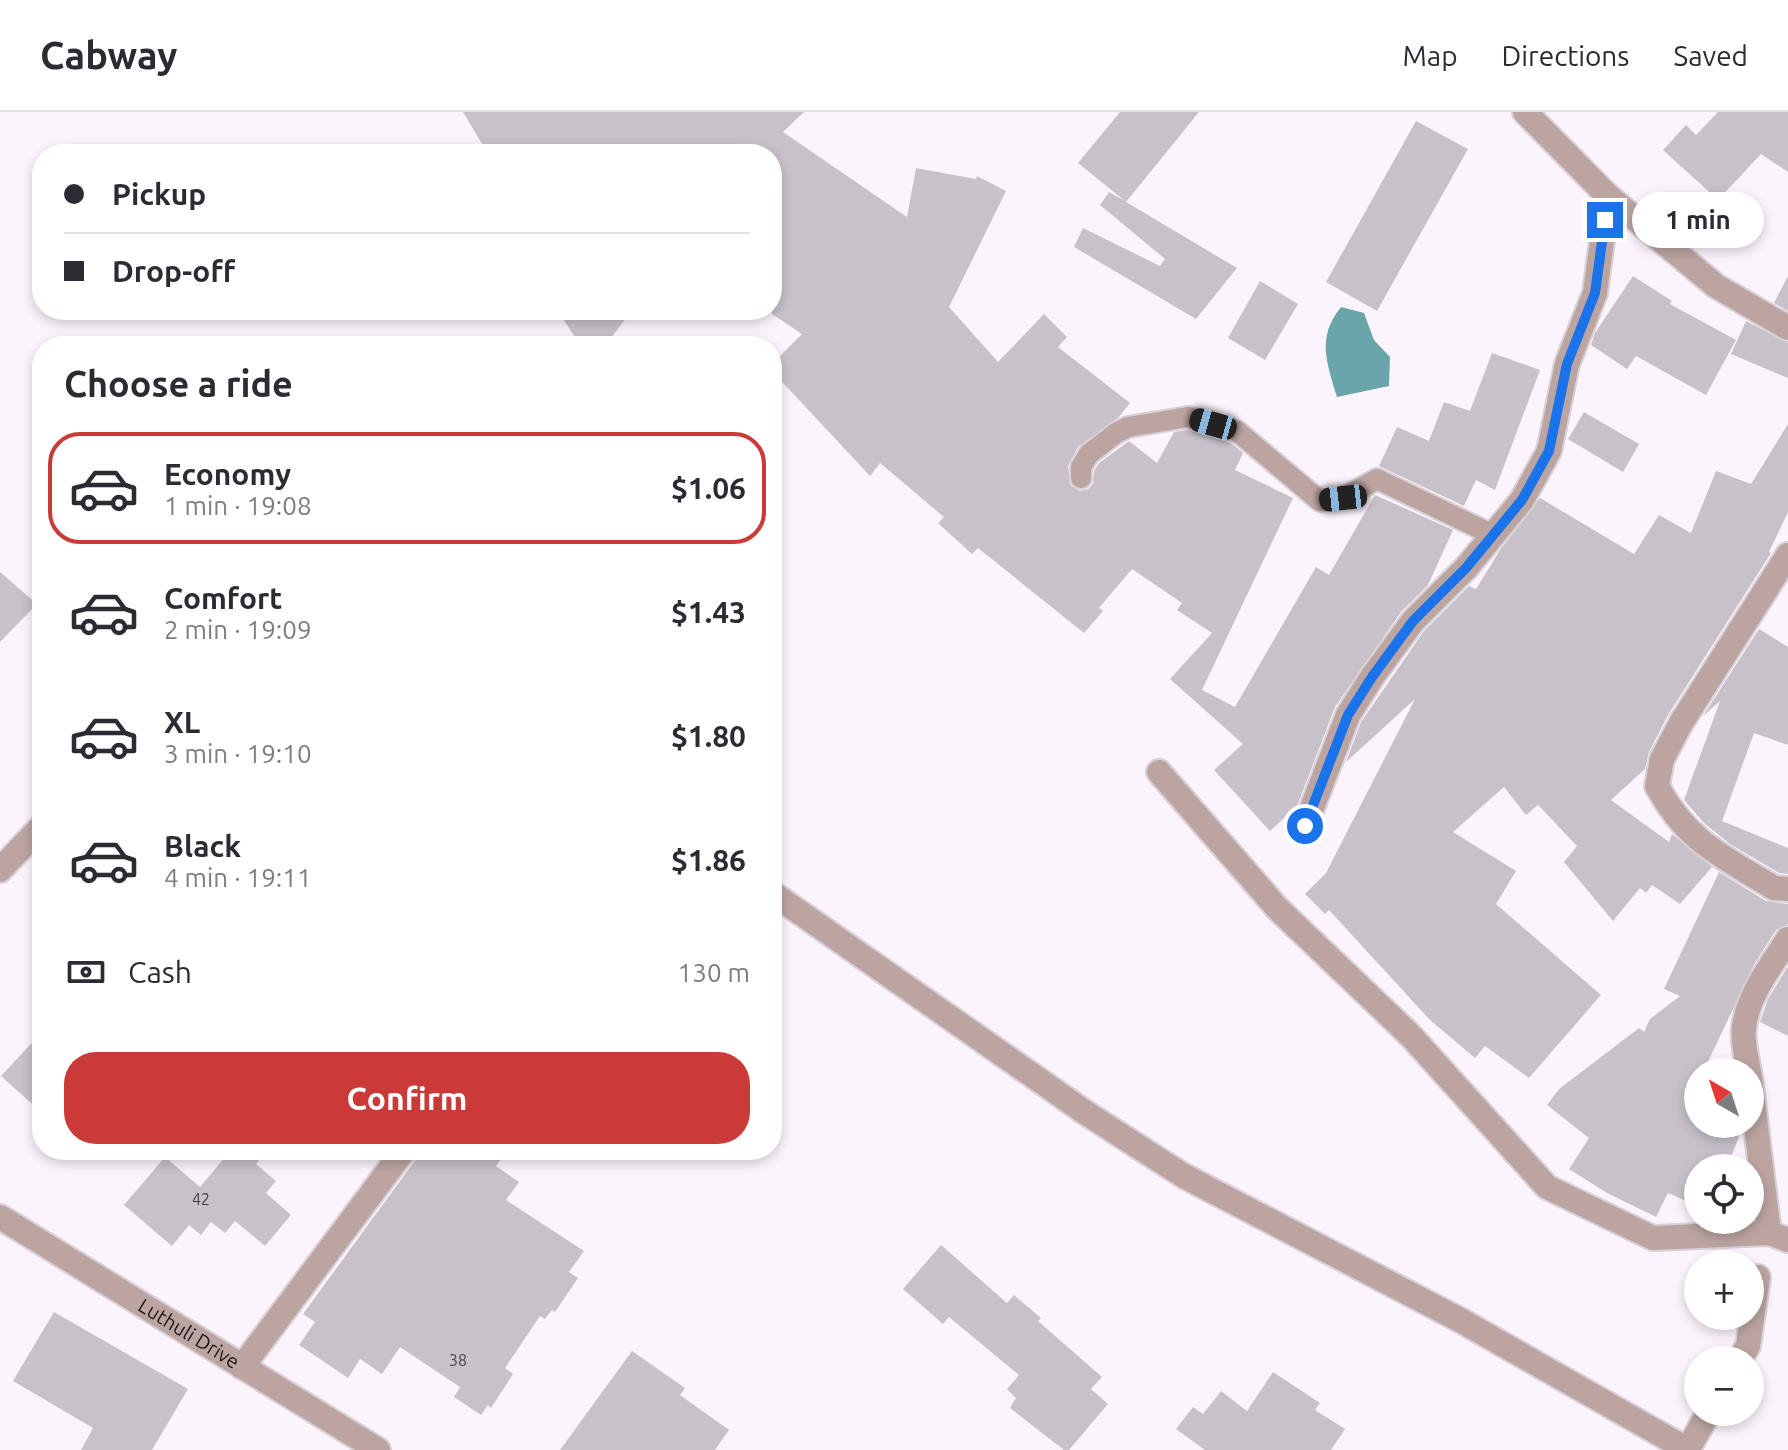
<!DOCTYPE html>
<html lang="en">
<head>
<meta charset="utf-8">
<style>
	body { margin:0; font-family:Ubuntu,sans-serif; background:#f2f2f3; color:#2b2b33; height:100vh; display:flex; flex-direction:column; font-size:30px; white-space:nowrap }
	* { box-sizing:border-box; margin:0 }
	p { font-size:26px; color:#7c7c81 }
	.icon { flex:none; width:44px; height:44px; fill:none; stroke:currentColor; stroke-width:2; stroke-linecap:round; stroke-linejoin:round }
	.map { position:relative; flex:1; overflow:hidden }
	.side { position:absolute; left:32px; top:224px; width:750px; height:824px; display:flex; flex-direction:column; background:#fff; border-radius:32px; box-shadow:0 4px 12px #0003 }
	.side>* { flex:none }
	.banner { position:absolute; left:32px; top:32px; width:750px; height:176px; border-radius:32px; box-shadow:0 4px 12px #0003; display:grid; align-content:center; height:176px; padding:0 32px; background:#fff }
	.needle { width:52px; rotate:321deg }
	.fabs { position:absolute; left:1684px; top:946px; display:grid; gap:16px }
	.fabs a { display:grid; place-items:center; width:80px; height:80px; border-radius:50%; background:#fff; box-shadow:0 4px 12px #0003; font-size:40px }
	.end { position:absolute; width:36px; height:36px; margin:-18px; border:10px solid #1a73e8; background:#fff; box-shadow:0 0 0 4px #fff }
	.from { border-radius:50% }
	.bubble { position:absolute; height:56px; border-radius:28px; background:#fff; box-shadow:0 4px 12px #0003; font-size:26px; font-weight:700; line-height:56px; text-align:center }
	.car { position:absolute; width:24px; height:48px; margin:-24px -12px; border-radius:10px; box-shadow:0 0 6px 2px #0007; background:linear-gradient(#222 24%,#8ab4d8 0 40%,#222 0 76%,#8ab4d8 0 86%,#222 0) }
	.banner b { display:flex; align-items:center; gap:28px; height:76px; font-size:30px }
	.banner b+b { border-top:2px solid #e1e1e2 }
	.banner i { width:20px; height:20px; background:#2b2b33 }
	ul { padding:0; list-style:none }
	li { display:flex; align-items:center; gap:24px; height:112px; margin:0 16px 12px; padding:0 16px; border:4px solid transparent; border-radius:32px }
	li div { flex:1 }
	li b { display:block; font-size:30px }
	li em { font-style:normal; font-weight:700 }
	li.selected { border-color:#c93a38 }
	li>.icon { width:72px; height:72px; stroke-width:1.5 }
	h2 { padding:0 32px; font-size:36px; line-height:96px }
	.pay { display:flex; align-items:center; gap:20px; height:88px; padding:0 32px; font-size:30px }
	.pay p { margin-inline-start:auto }
	.cta { display:flex; gap:16px; margin-top:auto; padding:16px 32px }
	.cta a { flex:1; height:92px; border-radius:32px; background:#c93a38; color:#fff; font-size:32px; font-weight:700; line-height:92px; text-align:center }
	header { display:flex; align-items:center; gap:48px; box-sizing:border-box; height:112px; padding:0 40px; background:#fff; border-bottom:2px solid #e1e1e2 }
	header strong { font-size:38px }
	nav { display:flex; gap:44px; margin-inline-start:auto; font-size:28px }
	.map>svg:first-child { display:block }
</style>
</head>
<body>
<header>
<strong>Cabway</strong>
<nav><a>Map</a><a>Directions</a><a>Saved</a></nav>
</header>
<div class="map">
<svg width="1788" height="1338" viewBox="0 0 1788 1338">
	<rect width="100%" height="100%" fill="#fcf4fc"/>
	<path fill="#6aa6a9" d="M1341,195L1364,201L1374,228L1390,245L1389,274L1337,285C1327,251 1316,226 1341,195Z"/>
	<path fill="#c7c2ca" d="M463,0H804L783,20L907,105L916,56L976,67L977,64L1006,79L949,195L998,250L1044,202L1067,225L1058,235L1130,291L1119,305L1078,335L1068,354L1070,373L1080,379L1088,377L1093,372L1094,359L1099,351L1129,329L1157,351L1174,320L1187,318L1231,331L1243,341L1235,358L1293,386L1202,578L1235,595L1316,455L1329,463L1375,383L1453,418L1428,473L1401,500L1335,595L1297,694L1270,719L1214,658L1243,632L1170,567L1212,521L1177,498L1182,491L1132,457L1099,496L1103,499L1084,521L978,436L972,442L938,411L944,405L880,351L870,364L772,259V252L802,222L772,202V42H488Z
		M1120,0H1199L1126,90L1237,156L1196,207L1074,135L1083,116L1160,154L1165,147L1100,93L1109,80L1125,89L1078,51Z
		M1718,0H1788V60L1761,42L1718,88L1663,38L1686,13L1696,23Z
		M1416,9L1468,37L1377,199L1326,170Z
		M1633,164L1672,189L1670,192L1736,228L1706,283L1636,244L1627,257L1591,233L1595,221Z
		M1788,164V199L1774,191Z
		M1260,169L1298,192L1265,248L1228,226Z
		M557,198H632L605,234H581Z
		M1746,209L1788,231V266L1731,242Z
		M1492,241L1540,258L1495,378L1476,368L1464,394L1379,354L1397,315L1429,329L1444,290L1470,299Z
		M1584,300L1639,332L1623,360L1568,327Z
		M1788,312V400L1769,440L1771,441L1668,603L1649,640L1645,657L1611,688L1669,730L1672,722L1712,755L1680,792L1652,773L1646,781L1640,776L1613,809L1564,750L1577,734L1538,693L1526,703L1504,675L1453,720L1516,759L1496,792L1601,883L1529,966L1485,934L1475,946L1430,908L1329,798L1325,802L1305,782L1326,761L1415,587L1346,650L1361,610L1424,519L1469,474L1476,477L1500,438L1540,386L1634,442L1659,403L1691,421L1716,359L1751,372Z
		M0,460L37,492L0,530Z
		M1759,517L1788,535V633L1754,621L1722,709L1788,736V762L1779,761L1730,732L1704,711L1684,688L1720,589L1703,604Z
		M1719,760L1766,789L1788,792V812L1776,818L1755,851L1703,960H1698V1012H1741V1019L1727,1056H1698V1094L1668,1081L1656,1105L1607,1081L1569,1057L1589,1026L1547,993L1559,977L1639,916L1644,920L1650,907L1680,884L1664,877Z
		M1788,854V924L1760,910L1768,887Z
		M42,920V1001L1,964Z
		M231,1038H267L256,1052L276,1069L266,1081L291,1103L265,1134L235,1109L225,1121L211,1110L201,1123L189,1113L172,1134L124,1093L165,1045L200,1075Z
		M419,1038H508L496,1054L519,1070L506,1088L584,1139L569,1160L578,1166L555,1200L552,1198L545,1207L540,1204L505,1256L513,1262L491,1296L488,1293L481,1303L454,1285L460,1275L400,1235L382,1262L360,1247L348,1266L299,1233L315,1210L303,1202L416,1047Z
		M941,1133L1007,1191L1014,1183L1041,1206L1038,1209L1102,1265L1091,1277L1108,1292L1069,1338H1064L1010,1296L1016,1286L1007,1277L1019,1263L949,1205L943,1212L903,1177Z
		M54,1200L188,1277L152,1338H81L93,1316L13,1269Z
		M632,1239L685,1276L680,1283L729,1318L715,1338H560Z
		M1273,1260L1320,1291L1315,1298L1345,1317L1331,1338H1205L1176,1317L1193,1295L1203,1302L1221,1279L1247,1299Z"/>
	<g fill="none" stroke-linecap="round" stroke-linejoin="round">
		<g stroke="#d8d1d8" stroke-width="24">
			<path id="lane" d="M1081,366V355L1089,342L1116,321L1128,315L1188,305L1237,319L1320,389L1343,386L1377,367L1493,423"/>
		</g>
		<g stroke="#d8d1d8" stroke-width="28">
			<g id="street">
				<path d="M1525,0L1608,84L1716,174L1788,216"/>
				<path d="M1788,443L1681,611L1662,647L1657,674C1687,730 1722,744 1774,776L1788,777"/>
				<path d="M1159,660L1278,797L1410,923L1547,1075L1653,1126L1769,1121L1788,1128"/>
				<path d="M1305,714L1348,603L1372,565L1413,509L1466,456L1522,388L1549,339L1567,252L1595,181L1608,84"/>
				<path d="M0,758L42,714"/>
				<path d="M772,781L1086,1001L1184,1064L1460,1208L1688,1338"/>
				<path d="M1749,960C1747,947 1742,930 1744,916C1747,884 1771,854 1788,827"/>
				<path d="M1750,965L1769,1121"/>
				<path id="s1" d="M0,1105L378,1338"/>
				<path d="M1739,1248L1748,1234L1758,1165"/>
				<path d="M242,1255L404,1038"/>
				<path d="M1688,1337L1709,1300"/>
			</g>
		</g>
		<use href="#lane" stroke="#bca4a1" stroke-width="20"/>
		<use href="#street" stroke="#bca4a1" stroke-width="24"/>
	</g>
	<g fill="none" stroke-linecap="round" stroke-linejoin="round">
		<path stroke="#1a73e8" stroke-width="10" d="M1305,714L1348,603L1372,565L1413,509L1466,456L1522,388L1549,339L1567,252L1595,181L1605,108"/>
	</g>
	<g text-anchor="middle" stroke-width="6" stroke-linejoin="round" paint-order="stroke">
		<g font-size="16" fill="#454246">
			<text x="201" y="1093">42</text>
			<text x="458" y="1254">38</text>
		</g>
		<g font-size="20" fill="#1a171a" stroke="#fff">
			<text dy="7" stroke="none"><textPath href="#s1" startOffset="222">Luthuli Drive</textPath></text>
		</g>
	</g>
</svg>
<div class="fabs">
<a><svg class="needle" viewBox="-14 -14 28 28"><path d="M0-13l5 13h-10z" fill="#e53935"/><path d="M0 13l5-13h-10z" fill="#7c7c81"/></svg></a>
<a><svg class="icon" aria-label="locate" viewBox="0 0 24 24"><circle cx="12" cy="12" r="6"/><path d="M12 2v4M12 18v4M2 12h4M18 12h4"/></svg></a>
<a>+</a>
<a>−</a>
</div>
<i class="end from" style="left:1305px;top:714px"></i>
<i class="end" style="left:1605px;top:108px"></i>
<div class="bubble" style="left:1632px;top:80px;width:132px">1 min</div>
<i class="car" style="left:1213px;top:312px;rotate:286deg"></i>
<i class="car" style="left:1343px;top:386px;rotate:264deg"></i>
<div class="banner">
<b><i class="from"></i>Pickup</b>
<b><i></i>Drop-off</b>
</div>
<section class="side">
<h2>Choose a ride</h2>
<ul>
<li class="selected"><svg class="icon" aria-label="car" viewBox="0 0 24 24"><path d="M5 17H2v-5l4-1 3-4h7l3 4 3 1v5h-3M9 17h6M6 11h13"/><circle cx="7" cy="17" r="2"/><circle cx="17" cy="17" r="2"/></svg><div><b>Economy</b><p>1 min · 19:08</p></div><em>$1.06</em></li>
<li><svg class="icon" aria-label="car" viewBox="0 0 24 24"><path d="M5 17H2v-5l4-1 3-4h7l3 4 3 1v5h-3M9 17h6M6 11h13"/><circle cx="7" cy="17" r="2"/><circle cx="17" cy="17" r="2"/></svg><div><b>Comfort</b><p>2 min · 19:09</p></div><em>$1.43</em></li>
<li><svg class="icon" aria-label="car" viewBox="0 0 24 24"><path d="M5 17H2v-5l4-1 3-4h7l3 4 3 1v5h-3M9 17h6M6 11h13"/><circle cx="7" cy="17" r="2"/><circle cx="17" cy="17" r="2"/></svg><div><b>XL</b><p>3 min · 19:10</p></div><em>$1.80</em></li>
<li><svg class="icon" aria-label="car" viewBox="0 0 24 24"><path d="M5 17H2v-5l4-1 3-4h7l3 4 3 1v5h-3M9 17h6M6 11h13"/><circle cx="7" cy="17" r="2"/><circle cx="17" cy="17" r="2"/></svg><div><b>Black</b><p>4 min · 19:11</p></div><em>$1.86</em></li>
</ul>
<div class="pay"><svg class="icon" aria-label="cash" viewBox="0 0 24 24"><path d="M3 7h18v10H3z"/><circle cx="12" cy="12" r="2"/></svg>Cash<p>130 m</p></div>
<div class="cta"><a>Confirm</a></div>
</section>
</div>
</body>
</html>
